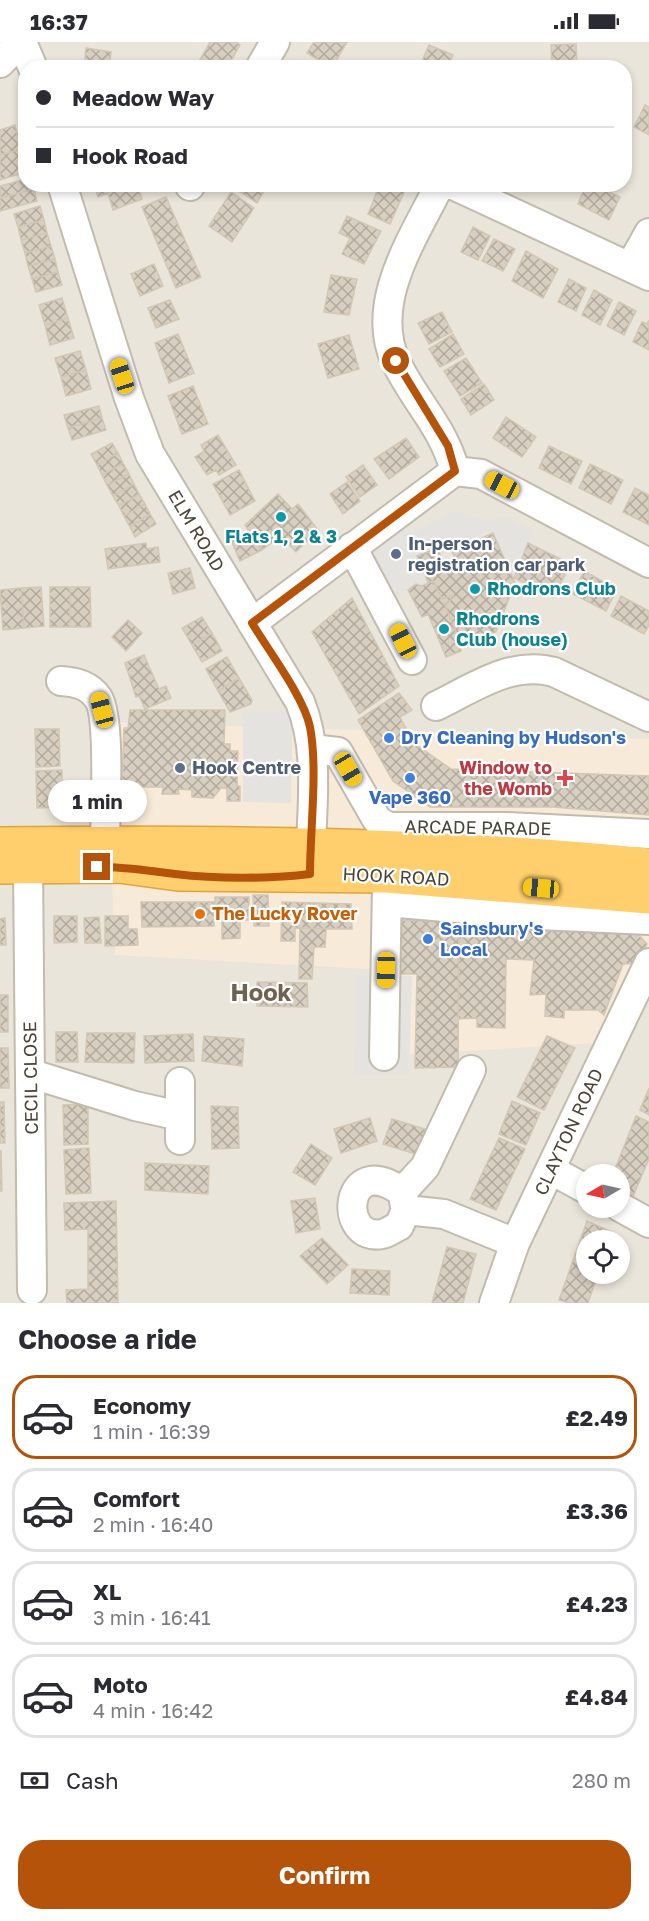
<!DOCTYPE html>
<html lang="en">
<head>
<meta charset="utf-8">
<style>
	body { margin:0; font-family:"Golos Text",sans-serif; background:#f7f7f7; color:#2b2b33; height:100vh; display:flex; flex-direction:column; font-size:22px; white-space:nowrap }
	* { box-sizing:border-box; margin:0 }
	p { font-size:20px; color:#7c7c81 }
	.icon { flex:none; width:33px; height:33px; fill:none; stroke:currentColor; stroke-width:2; stroke-linecap:round; stroke-linejoin:round }
	.map { position:relative; height:1261px; overflow:hidden }
	.details { display:flex; flex-direction:column; background:#fff; flex:1 }
	.details>* { flex:none }
	.hud { position:absolute; left:18px; top:18px; width:614px; height:132px; border-radius:24px; box-shadow:0 3px 9px #0003; display:grid; align-content:center; height:132px; padding:0 18px; background:#fff }
	.needle { width:39px; rotate:261deg }
	.controls { position:absolute; left:576px; top:1122px; display:grid; gap:12px }
	.controls a { display:grid; place-items:center; width:54px; height:54px; border-radius:50%; background:#fff; box-shadow:0 3px 9px #0003; font-size:30px }
	.end { position:absolute; width:27px; height:27px; margin:-14px; border:8px solid #b45309; background:#fff; box-shadow:0 0 0 3px #fff }
	.from { border-radius:50% }
	.bubble { position:absolute; height:42px; border-radius:21px; background:#fff; box-shadow:0 3px 9px #0003; font-size:20px; font-weight:700; line-height:42px; text-align:center }
	.car { position:absolute; width:18px; height:36px; margin:-18px -9px; border-radius:8px; box-shadow:0 0 4px 2px #0007; background:linear-gradient(#f5c518 24%,#345 0 40%,#f5c518 0 76%,#345 0 86%,#f5c518 0) }
	.hud b { display:flex; align-items:center; gap:21px; height:57px; font-size:22px }
	.hud b+b { border-top:2px solid #e1e1e2 }
	.hud i { width:15px; height:15px; background:#2b2b33 }
	ul { padding:0; list-style:none }
	li { display:flex; align-items:center; gap:18px; height:84px; margin:0 12px 9px; padding:0 6px; border:3px solid #e1e1e2; border-radius:24px }
	li div { flex:1 }
	li b { display:block; font-size:22px }
	li em { font-style:normal; font-weight:700 }
	li.active { border-color:#b45309 }
	li>.icon { width:54px; height:54px; stroke-width:1.5 }
	h2 { padding:0 18px; font-size:27px; line-height:72px }
	.pay { display:flex; align-items:center; gap:15px; height:66px; padding:0 18px; font-size:22px }
	.pay p { margin-inline-start:auto }
	.cta { display:flex; gap:12px; margin-top:auto; padding:12px 18px }
	.cta a { flex:1; height:69px; border-radius:24px; background:#b45309; color:#fff; font-size:24px; font-weight:700; line-height:69px; text-align:center }
	.status { display:flex; justify-content:space-between; align-items:center; height:42px; padding:0 30px; background:#fff; direction:ltr }
	.status svg { height:16px; fill:currentColor }
	.map>svg:first-child { display:block }
</style>
</head>
<body>
<div class="status"><b>16:37</b><svg viewBox="0 0 49 12"><path d="M0 12V9h3v3zM5 12V6h3v6zM10 12V3h3v9zM15 12V0h3v12zM26 1h20v11H26zM47 4h2v5h-2z"/></svg></div>
<div class="map">
<svg width="649" height="1261" viewBox="0 0 649 1261">
	<defs>
		<pattern id="building-cross-hatch" width="8" height="8" patternUnits="userSpaceOnUse" patternTransform="scale(1.5)"><rect width="8" height="8" fill="#d8cfc1"/><path d="M0 0l8 8M0 8l8-8" fill="none" stroke="#b1aa9e"/></pattern>
	</defs>
	<rect width="100%" height="100%" fill="#f6f3ec"/>
	<path fill="#eae5da" fill-rule="evenodd" d="M0,0H649V1261H0ZM26,26H624V142H26ZM586,1132H620V1166H586ZM586,1198H620V1232H586Z"/>
	<path fill="#f7ead8" d="M105,680L649,697V921L612,1000L384,1014L385,928L115,913Z"/>
	<path fill="#e5e3e0" d="M454,469L484,479L506,475L533,489L513,537L491,488L440,511L438,506L418,514L428,540L422,544L416,542L413,546L392,554L367,513L402,486L411,492Z
		M293,669L291,761L243,760V670Z
		M356,933L412,934L409,1031L355,1032Z"/>
	<path fill="url(#building-cross-hatch)" stroke="#d3c7b4" stroke-width="1.5" d="M210,0H236L240,3L227,26H205L198,21Z
		M314,0H347L332,26L307,11Z
		M576,2L577,26H552L551,3Z
		M429,3L453,13L447,26H419Z
		M86,6L111,10L109,26H84Z
		M301,20L311,26H298Z
		M645,63L649,65V93L634,85Z
		M15,83L21,107L0,113V88Z
		M21,107L26,130L0,138V113Z
		M26,137V142H33L34,147L1,156L0,144Z
		M94,142H137L142,157L113,168L108,151L98,155Z
		M234,142H268L257,161L233,145Z
		M380,142H393L405,148L390,182L368,172Z
		M497,142H511L508,148Z
		M586,142H593L620,155L609,178L578,162Z
		M34,147L37,159L0,169V156Z
		M231,150L254,166L232,200L209,184Z
		M166,155L201,235L176,246L142,165Z
		M40,164L44,178L18,185L14,172Z
		M347,174L381,189L364,222L342,212L350,196L339,191Z
		M44,178L47,191L21,198L18,185Z
		M473,185L490,194L478,218L461,210Z
		M47,191L51,204L25,211L21,198Z
		M494,197L515,207L503,229L482,219Z
		M51,204L55,217L28,224L25,211Z
		M526,209L558,227L543,256L512,239Z
		M55,217L58,230L32,237L28,224Z
		M154,222L163,244L140,254L131,232Z
		M58,230L62,243L36,250L32,237Z
		M331,233L357,237L349,273L324,270Z
		M569,237L586,246L576,269L558,260Z
		M594,248L612,258L600,283L582,273Z
		M62,256L68,276L45,283L39,263Z
		M170,258L179,277L156,286L148,266Z
		M619,260L636,269L624,293L607,284Z
		M442,270L452,290L429,302L418,281Z
		M68,276L74,296L50,303L45,283Z
		M649,278V308L633,300L642,280L647,282Z
		M178,292L194,331L169,341L155,301Z
		M453,292L464,312L440,325L429,307Z
		M349,293L359,327L328,336L318,302Z
		M80,309L86,328L61,335L55,316Z
		M466,316L482,341L460,354L444,329Z
		M86,328L91,347L66,354L61,335Z
		M484,342L494,358L471,373L461,357Z
		M193,344L208,382L182,392L168,354Z
		M99,364L102,376L68,386L64,373Z
		M506,375L536,395L522,415L493,396Z
		M102,376L106,388L72,398L68,386Z
		M218,393L236,423L219,433L216,428L207,433L195,415L204,409L201,403Z
		M406,396L419,415L389,437L374,417Z
		M112,401L118,411L97,423L91,412Z
		M549,404L582,419L571,442L539,426Z
		M118,411L123,421L102,433L97,423Z
		M123,421L129,432L107,443L102,433Z
		M590,422L623,438L611,462L579,446Z
		M363,423L377,443L360,455L346,435Z
		M239,428L255,459L230,473L213,442Z
		M129,432L134,442L113,454L107,443Z
		M347,440L360,459L343,472L330,452Z
		M134,442L139,452L119,464L113,454Z
		M635,446L649,453V483L623,470Z
		M139,452L145,462L124,474L119,464Z
		M278,452L292,467L298,462L318,488L296,510L281,494L262,508L245,483Z
		M145,462L150,472L130,485L124,474Z
		M150,472L156,482L135,495L130,485Z
		M249,489L262,508L240,519L231,498Z
		M493,491L515,541L496,590L460,600L445,563L454,555L453,553L442,557L434,540H428L417,514L438,506L443,521L456,517L452,510Z
		M146,501L147,507L158,505L160,520L108,527L105,507Z
		M528,501L571,522L553,555L514,536Z
		M190,526L195,546L173,552L168,531Z
		M584,529L617,547L606,569L573,552Z
		M433,539L442,557L453,553L454,555L445,563L460,600L464,603L460,606L461,609L446,615L428,572L422,575L408,548L416,542L422,544Z
		M41,545L44,584L24,586L21,546Z
		M50,545H70V585H50Z
		M70,545H90L91,585H70Z
		M21,546L24,586L3,588L0,548Z
		M621,554L649,569V583L644,592L611,574Z
		M352,556L399,644L359,672L312,590Z
		M202,575L212,591L192,603L182,586Z
		M128,578L142,591L126,609L112,595Z
		M212,591L222,609L202,620L192,603Z
		M144,613L159,647L166,644L171,656L145,667L139,654L136,655L125,621Z
		M227,615L239,636L218,649L206,627Z
		M239,636L252,658L251,662L230,670L218,649Z
		M399,651L412,668L400,675L414,701L451,727L649,734V773L553,765H430L393,739L358,678Z
		M130,668H225L224,702H230V709H238L237,744H240V759H227V746H221L213,756L192,755V748L178,747L179,752H162L163,745H122L124,686H128Z
		M35,687H59L60,724L36,725Z
		M62,728V765L37,766L36,729Z
		M253,853H268L269,884H254Z
		M215,855H249V878H240V896L222,897V876H215Z
		M141,860H214V884L142,885Z
		M282,860L351,862L352,887L295,886V899H281Z
		M54,874H77V900L54,901Z
		M105,874H128V887H137L138,903L105,904Z
		M99,875L101,901H85L84,876Z
		M5,876L6,903H0V877Z
		M401,878L459,880L458,1025L415,1026L417,932H399Z
		M459,885L638,892L647,902L638,921L623,922L604,973L598,968H564V976L545,974L546,952L530,953L534,918L506,917L505,986L477,985V976L458,977Z
		M300,886L326,887L325,905H314L312,937H299Z
		M257,940L307,941L308,965L257,964Z
		M0,953H8V990H0Z
		M56,990H77L78,1020H56Z
		M87,991H135L134,1021L85,1020Z
		M193,992L194,1019L145,1021L144,994Z
		M204,994L244,997L242,1024L202,1019Z
		M547,994L575,1006L544,1068L517,1055Z
		M0,1006H8L9,1046H0Z
		M649,1046V1073L640,1068Z
		M512,1059L540,1071L526,1103L499,1092Z
		M0,1060H4L5,1101H0Z
		M88,1062V1102L64,1103L63,1063Z
		M211,1064L238,1065L239,1106L212,1107Z
		M636,1074L649,1080V1117L630,1161L620,1157V1132H613Z
		M370,1076L377,1099L341,1111L334,1087Z
		M392,1077L428,1088L419,1113L383,1102Z
		M499,1096L525,1107L496,1168L470,1157Z
		M311,1102L332,1116L315,1143L293,1130Z
		M89,1106L91,1151L66,1152L64,1108Z
		M1,1109L2,1149H0V1109Z
		M145,1121L209,1124L208,1152L145,1148Z
		M315,1156L320,1187L296,1191L291,1159Z
		M116,1159L118,1261H67L66,1248L88,1247V1187L65,1188L64,1161Z
		M587,1179L612,1190L609,1198H586V1232H598L588,1261H569L559,1258Z
		M322,1196L348,1223L327,1242L300,1214Z
		M447,1205L476,1212L463,1261H432Z
		M352,1227L390,1229L389,1253L350,1251Z"/>
	<g fill="none" stroke-linecap="round" stroke-linejoin="round">
		<g stroke="#c2bbae" stroke-width="32">
			<path id="minor" d="M22,0L33,26
				M0,21L20,0
				M260,26L275,0
				M62,142L129,356L150,412L300,660C321,711 311,772 310,826
				M440,142C414,195 368,261 396,320C415,360 443,384 455,429
				M451,142L649,234
				M190,144L191,142
				M630,225L649,191
				M352,505L412,618
				M252,581L455,429L481,432L649,521
				M61,639C76,640 89,643 98,656C111,675 105,773 105,801
				M436,664C473,646 512,618 554,630L649,675
				M312,707L338,710L377,778L389,785H506L649,792
				M28,825L32,1248
				M387,860L538,873L649,878
				M384,1014L387,842
				M32,1032L135,1064L180,1074
				M180,1040V1098
				M551,1128L586,1147
				M402,1150L425,1125L471,1028
				M620,1165L649,1181
				M406,1168L402,1150C343,1107 337,1201 382,1192C388,1191 394,1186 399,1184L406,1168L444,1172L515,1201
				M494,1261L515,1201L649,921"/>
		</g>
		<g stroke="#e0a43c" stroke-width="36">
			<path id="highway" d="M0,802C216,800 434,801 649,823
				M0,825L119,824L178,832L387,834L649,855"/>
		</g>
		<use href="#minor" stroke="#fff" stroke-width="28"/>
		<use href="#highway" stroke="#ffcf6e" stroke-width="33"/>
	</g>
	<g fill="none" stroke-linecap="round" stroke-linejoin="round">
		<path stroke="#b45309" stroke-width="8" d="M97,825C123,824 149,829 175,832C217,837 269,837 310,832C310,789 318,726 310,685C304,655 268,608 252,581L455,429L448,404L396,319"/>
	</g>
	<g fill="#0f9aa8" stroke="#fff" stroke-width="2">
		<circle cx="281" cy="475" r="6"/>
		<circle cx="475" cy="547" r="6"/>
		<circle cx="444" cy="587" r="6"/>
	</g>
	<g fill="#5c6f8a" stroke="#fff" stroke-width="2">
		<circle cx="396" cy="512" r="6"/>
		<circle cx="180" cy="726" r="6"/>
	</g>
	<g fill="#3f7fe0" stroke="#fff" stroke-width="2">
		<circle cx="389" cy="696" r="6"/>
		<circle cx="410" cy="736" r="6"/>
		<circle cx="428" cy="897" r="6"/>
	</g>
	<path fill="#e0444e" stroke="#fff" stroke-width="2" d="M562 727h6v6h6v6h-6v6h-6v-6h-6v-6h6z"/>
	<circle fill="#e8710a" stroke="#fff" stroke-width="2" cx="200" cy="872" r="6"/>
	<g text-anchor="middle" stroke-width="4.5" stroke-linejoin="round" paint-order="stroke">
		<g font-size="18" fill="#4b4439" stroke="#fff">
			<text transform="translate(196 489) rotate(59)" y="6">ELM ROAD</text>
			<text transform="translate(478 786) rotate(1)" y="6">ARCADE PARADE</text>
			<text transform="translate(396 835) rotate(3)" y="6">HOOK ROAD</text>
			<text transform="translate(31 1036) rotate(-91)" y="6">CECIL CLOSE</text>
			<text transform="translate(569 1090) rotate(-65)" y="6">CLAYTON ROAD</text>
		</g>
		<g font-size="18" font-weight="bold" fill="#0d838f" stroke="#fff" text-anchor="start">
			<text x="281" y="501" text-anchor="middle">Flats 1, 2 &amp; 3</text>
			<text x="487" y="553">Rhodrons Club</text>
			<text x="456" y="583">Rhodrons<tspan x="456" dy="21">Club (house)</tspan></text>
		</g>
		<g font-size="18" font-weight="bold" fill="#4e5e75" stroke="#fff" text-anchor="start">
			<text x="408" y="508">In-person<tspan x="408" dy="21">registration car park</tspan></text>
			<text x="192" y="732">Hook Centre</text>
		</g>
		<g font-size="18" font-weight="bold" fill="#366cbe" stroke="#fff" text-anchor="start">
			<text x="401" y="702">Dry Cleaning by Hudson's</text>
			<text x="410" y="762" text-anchor="middle">Vape 360</text>
			<text x="440" y="893">Sainsbury's<tspan x="440" dy="21">Local</tspan></text>
		</g>
		<g font-size="18" font-weight="bold" fill="#be3a42" stroke="#fff" text-anchor="end">
			<text x="552" y="732">Window to<tspan x="552" dy="21">the Womb</tspan></text>
		</g>
		<g font-size="18" font-weight="bold" fill="#c56008" stroke="#fff" text-anchor="start">
			<text x="212" y="878">The Lucky Rover</text>
		</g>
		<g font-size="24" font-weight="bold" fill="#6e6250" stroke="#fff">
			<text x="261" y="959">Hook</text>
		</g>
	</g>
</svg>
<div class="controls">
<a><svg class="needle" viewBox="-14 -14 28 28"><path d="M0-13l5 13h-10z" fill="#e53935"/><path d="M0 13l5-13h-10z" fill="#7c7c81"/></svg></a>
<a><svg class="icon" aria-label="locate" viewBox="0 0 24 24"><circle cx="12" cy="12" r="6"/><path d="M12 2v4M12 18v4M2 12h4M18 12h4"/></svg></a>
</div>
<i class="end from" style="left:396px;top:319px"></i>
<i class="end" style="left:97px;top:825px"></i>
<div class="bubble" style="left:48px;top:738px;width:99px">1 min</div>
<i class="car" style="left:122px;top:334px;rotate:342deg"></i>
<i class="car" style="left:502px;top:443px;rotate:298deg"></i>
<i class="car" style="left:403px;top:599px;rotate:333deg"></i>
<i class="car" style="left:102px;top:668px;rotate:345deg"></i>
<i class="car" style="left:348px;top:727px;rotate:150deg"></i>
<i class="car" style="left:541px;top:846px;rotate:275deg"></i>
<i class="car" style="left:386px;top:928px;rotate:181deg"></i>
<div class="hud">
<b><i class="from"></i>Meadow Way</b>
<b><i></i>Hook Road</b>
</div>
</div>
<section class="details">
<h2>Choose a ride</h2>
<ul>
<li class="active"><svg class="icon" aria-label="car" viewBox="0 0 24 24"><path d="M5 17H2v-5l4-1 3-4h7l3 4 3 1v5h-3M9 17h6M6 11h13"/><circle cx="7" cy="17" r="2"/><circle cx="17" cy="17" r="2"/></svg><div><b>Economy</b><p>1 min · 16:39</p></div><em>£2.49</em></li>
<li><svg class="icon" aria-label="car" viewBox="0 0 24 24"><path d="M5 17H2v-5l4-1 3-4h7l3 4 3 1v5h-3M9 17h6M6 11h13"/><circle cx="7" cy="17" r="2"/><circle cx="17" cy="17" r="2"/></svg><div><b>Comfort</b><p>2 min · 16:40</p></div><em>£3.36</em></li>
<li><svg class="icon" aria-label="car" viewBox="0 0 24 24"><path d="M5 17H2v-5l4-1 3-4h7l3 4 3 1v5h-3M9 17h6M6 11h13"/><circle cx="7" cy="17" r="2"/><circle cx="17" cy="17" r="2"/></svg><div><b>XL</b><p>3 min · 16:41</p></div><em>£4.23</em></li>
<li><svg class="icon" aria-label="car" viewBox="0 0 24 24"><path d="M5 17H2v-5l4-1 3-4h7l3 4 3 1v5h-3M9 17h6M6 11h13"/><circle cx="7" cy="17" r="2"/><circle cx="17" cy="17" r="2"/></svg><div><b>Moto</b><p>4 min · 16:42</p></div><em>£4.84</em></li>
</ul>
<div class="pay"><svg class="icon" aria-label="cash" viewBox="0 0 24 24"><path d="M3 7h18v10H3z"/><circle cx="12" cy="12" r="2"/></svg>Cash<p>280 m</p></div>
<div class="cta"><a>Confirm</a></div>
</section>
</body>
</html>
